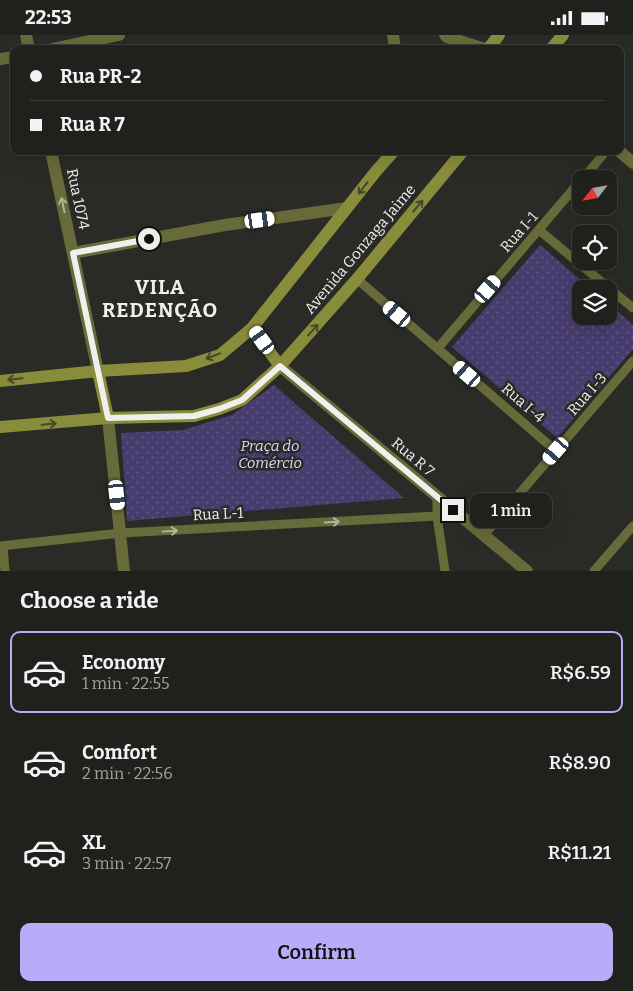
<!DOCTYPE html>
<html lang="en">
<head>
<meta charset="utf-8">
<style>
	body { margin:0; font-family:Bitter,serif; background:#2d2d29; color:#f1f3f6; height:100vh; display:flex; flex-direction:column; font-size:19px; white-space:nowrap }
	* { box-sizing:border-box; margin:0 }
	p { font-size:16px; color:#a2a3a3 }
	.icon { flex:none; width:28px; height:28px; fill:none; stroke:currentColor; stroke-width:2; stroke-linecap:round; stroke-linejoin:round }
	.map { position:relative; height:536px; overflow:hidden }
	.drawer { display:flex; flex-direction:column; background:#20201c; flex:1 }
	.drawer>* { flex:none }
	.hud { position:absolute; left:10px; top:10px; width:614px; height:110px; border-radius:10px; box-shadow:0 5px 20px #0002,0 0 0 1px #3d3e3b; display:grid; align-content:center; height:110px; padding:0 20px; background:#20201c }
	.needle { width:32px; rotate:239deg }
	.tools { position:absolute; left:572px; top:135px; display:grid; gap:10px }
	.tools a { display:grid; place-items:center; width:45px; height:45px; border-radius:10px; background:#20201c; box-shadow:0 5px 20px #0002,0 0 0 1px #3d3e3b; font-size:25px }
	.end { position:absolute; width:22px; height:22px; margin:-11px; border:6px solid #efefec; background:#111; box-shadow:0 0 0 2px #111 }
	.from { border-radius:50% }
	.bubble { position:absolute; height:35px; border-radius:10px; background:#20201c; box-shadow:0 5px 20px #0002,0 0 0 1px #3d3e3b; font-size:16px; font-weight:600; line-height:35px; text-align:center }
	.car { position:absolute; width:15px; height:30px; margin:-15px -8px; border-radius:6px; box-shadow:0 0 4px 1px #0007; background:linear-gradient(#fff 24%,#345 0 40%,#fff 0 76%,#345 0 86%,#fff 0) }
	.hud b { display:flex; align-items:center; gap:18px; height:48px; font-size:19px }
	.hud b+b { border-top:1px solid #3d3e3b }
	.hud i { width:12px; height:12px; background:#f1f3f6 }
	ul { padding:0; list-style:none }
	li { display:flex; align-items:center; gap:15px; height:82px; margin:0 10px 8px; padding:0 10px; border:2px solid transparent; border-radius:10px }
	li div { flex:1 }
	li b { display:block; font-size:19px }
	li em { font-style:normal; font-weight:600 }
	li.current { border-color:#b8abf7 }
	li>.icon { width:45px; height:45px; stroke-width:1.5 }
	h2 { padding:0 20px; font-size:22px; line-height:60px }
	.primary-button { display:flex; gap:10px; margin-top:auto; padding:10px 20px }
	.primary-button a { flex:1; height:58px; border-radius:10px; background:#b8abf7; color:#111; font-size:20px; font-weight:600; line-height:58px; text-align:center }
	.status { display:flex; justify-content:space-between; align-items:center; height:35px; padding:0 25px; background:#20201c; direction:ltr }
	.status svg { height:14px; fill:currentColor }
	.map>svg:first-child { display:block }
</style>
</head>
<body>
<div class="status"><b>22:53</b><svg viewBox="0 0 49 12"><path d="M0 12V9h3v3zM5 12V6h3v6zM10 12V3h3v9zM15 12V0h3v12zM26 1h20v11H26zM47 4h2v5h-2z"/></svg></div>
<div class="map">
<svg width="633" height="536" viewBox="0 0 633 536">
	<defs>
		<pattern id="park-dots" width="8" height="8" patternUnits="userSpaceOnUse" patternTransform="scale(1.25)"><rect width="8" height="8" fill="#473c6e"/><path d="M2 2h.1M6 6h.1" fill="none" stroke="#625883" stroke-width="1.8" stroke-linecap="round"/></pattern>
	</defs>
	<rect width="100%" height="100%" fill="#2a2b26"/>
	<path fill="url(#park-dots)" d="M540,210L591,254H581V281H609V269L633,290V314L557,403L452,312Z
		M274,350L404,463L127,486L121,398L183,395L232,380Z"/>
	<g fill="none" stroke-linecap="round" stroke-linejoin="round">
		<path stroke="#676a39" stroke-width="9" d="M583,144L606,116
			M539,195L633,273
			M357,244L556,416
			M438,313L581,145
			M437,463V481L445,536
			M484,500L633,326
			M0,511L121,498L437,481
			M3,511L5,536
			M594,536L633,491"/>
		<path stroke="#676a39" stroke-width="12" d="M26,0L29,14
			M393,0L395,14
			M445,0L447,2L485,14
			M52,14L119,0
			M0,24L14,22
			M51,116L98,336
			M619,116L633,128
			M73,218L225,190L347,173
			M280,331L527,536
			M108,383L124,536"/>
		<path stroke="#898d3b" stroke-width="12" d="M488,14L499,0
			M551,14L563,0
			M252,293L280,331
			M98,336L108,383
			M0,346L98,336L186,331L220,320L252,293L377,135L394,116
			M0,392L108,383L194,381L219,374L242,365L280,331L357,244L463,116"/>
	</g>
	<defs><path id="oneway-shaft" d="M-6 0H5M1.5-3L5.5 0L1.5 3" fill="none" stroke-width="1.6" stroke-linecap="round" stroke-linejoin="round" transform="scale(1.25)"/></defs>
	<g stroke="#46482c">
		<use href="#oneway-shaft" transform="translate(363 153) rotate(128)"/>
		<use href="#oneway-shaft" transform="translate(418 171) rotate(-50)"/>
		<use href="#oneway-shaft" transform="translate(313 295) rotate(-48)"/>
		<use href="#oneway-shaft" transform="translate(213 321) rotate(159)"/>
		<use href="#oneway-shaft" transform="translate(15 344) rotate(174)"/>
		<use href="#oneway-shaft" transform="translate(49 389) rotate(-5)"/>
	</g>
	<g stroke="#b2b39b">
		<use href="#oneway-shaft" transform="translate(63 170) rotate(-102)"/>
		<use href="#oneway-shaft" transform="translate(332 487) rotate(-3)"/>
		<use href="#oneway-shaft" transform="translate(170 496) rotate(-3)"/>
	</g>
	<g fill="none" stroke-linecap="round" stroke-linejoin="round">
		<path stroke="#efefec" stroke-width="6" d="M149,204L73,218L108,383L194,381L219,374L242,365L280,331L453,475"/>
	</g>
	<g text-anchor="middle" stroke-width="5" stroke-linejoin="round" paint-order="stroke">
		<g font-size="15" fill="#efefec" stroke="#2a2b26">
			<text transform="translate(78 164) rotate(78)" y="5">Rua 1074</text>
			<text transform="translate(519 197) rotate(-49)" y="5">Rua I-1</text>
			<text transform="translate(360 214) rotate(-50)" y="5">Avenida Gonzaga Jaime</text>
			<text transform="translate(587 359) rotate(-49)" y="5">Rua I-3</text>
			<text transform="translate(523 368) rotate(41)" y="5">Rua I-4</text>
			<text transform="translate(413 422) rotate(40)" y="5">Rua R 7</text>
			<text transform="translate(218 479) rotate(-3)" y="5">Rua L-1</text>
		</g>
		<g font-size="15" font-style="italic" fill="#dcd7fc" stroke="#2a2b26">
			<text x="270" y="416">Praça do<tspan x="270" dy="17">Comércio</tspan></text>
		</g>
		<g font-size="20" font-weight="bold" letter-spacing="1" fill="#efefec" stroke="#2a2b26">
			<text x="160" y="259">VILA<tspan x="160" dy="23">REDENÇÃO</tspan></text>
		</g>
	</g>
</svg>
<div class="tools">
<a><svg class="needle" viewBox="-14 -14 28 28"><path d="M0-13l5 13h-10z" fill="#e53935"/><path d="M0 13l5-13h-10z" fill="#a2a3a3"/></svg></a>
<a><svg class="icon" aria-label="locate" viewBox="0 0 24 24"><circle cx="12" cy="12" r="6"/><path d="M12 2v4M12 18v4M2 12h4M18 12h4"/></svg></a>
<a><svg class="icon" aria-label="layers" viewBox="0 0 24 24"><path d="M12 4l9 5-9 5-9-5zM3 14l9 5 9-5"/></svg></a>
</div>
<i class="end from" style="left:149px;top:204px"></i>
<i class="end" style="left:453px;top:475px"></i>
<div class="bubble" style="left:470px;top:458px;width:82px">1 min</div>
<i class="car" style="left:260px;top:185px;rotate:82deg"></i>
<i class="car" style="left:488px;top:254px;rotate:41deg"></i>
<i class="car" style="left:397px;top:279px;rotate:310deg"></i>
<i class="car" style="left:262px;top:305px;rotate:324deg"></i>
<i class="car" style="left:467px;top:339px;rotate:311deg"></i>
<i class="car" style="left:556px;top:416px;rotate:221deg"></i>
<i class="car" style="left:117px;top:460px;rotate:174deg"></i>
<div class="hud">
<b><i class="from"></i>Rua PR-2</b>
<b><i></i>Rua R 7</b>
</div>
</div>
<section class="drawer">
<h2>Choose a ride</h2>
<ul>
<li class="current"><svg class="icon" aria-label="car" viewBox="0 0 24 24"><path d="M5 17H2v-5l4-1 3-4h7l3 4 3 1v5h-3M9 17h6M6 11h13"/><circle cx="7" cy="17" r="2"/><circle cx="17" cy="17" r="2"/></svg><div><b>Economy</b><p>1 min · 22:55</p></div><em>R$6.59</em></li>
<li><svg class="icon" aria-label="car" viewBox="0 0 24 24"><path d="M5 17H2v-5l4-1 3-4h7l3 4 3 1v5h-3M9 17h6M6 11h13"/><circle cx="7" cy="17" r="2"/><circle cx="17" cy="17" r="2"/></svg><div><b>Comfort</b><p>2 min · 22:56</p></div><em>R$8.90</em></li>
<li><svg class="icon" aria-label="car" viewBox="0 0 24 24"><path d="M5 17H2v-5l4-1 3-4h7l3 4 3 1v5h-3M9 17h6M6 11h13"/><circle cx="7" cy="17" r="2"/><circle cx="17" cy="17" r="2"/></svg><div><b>XL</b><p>3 min · 22:57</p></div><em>R$11.21</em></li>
</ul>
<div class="primary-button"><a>Confirm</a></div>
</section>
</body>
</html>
